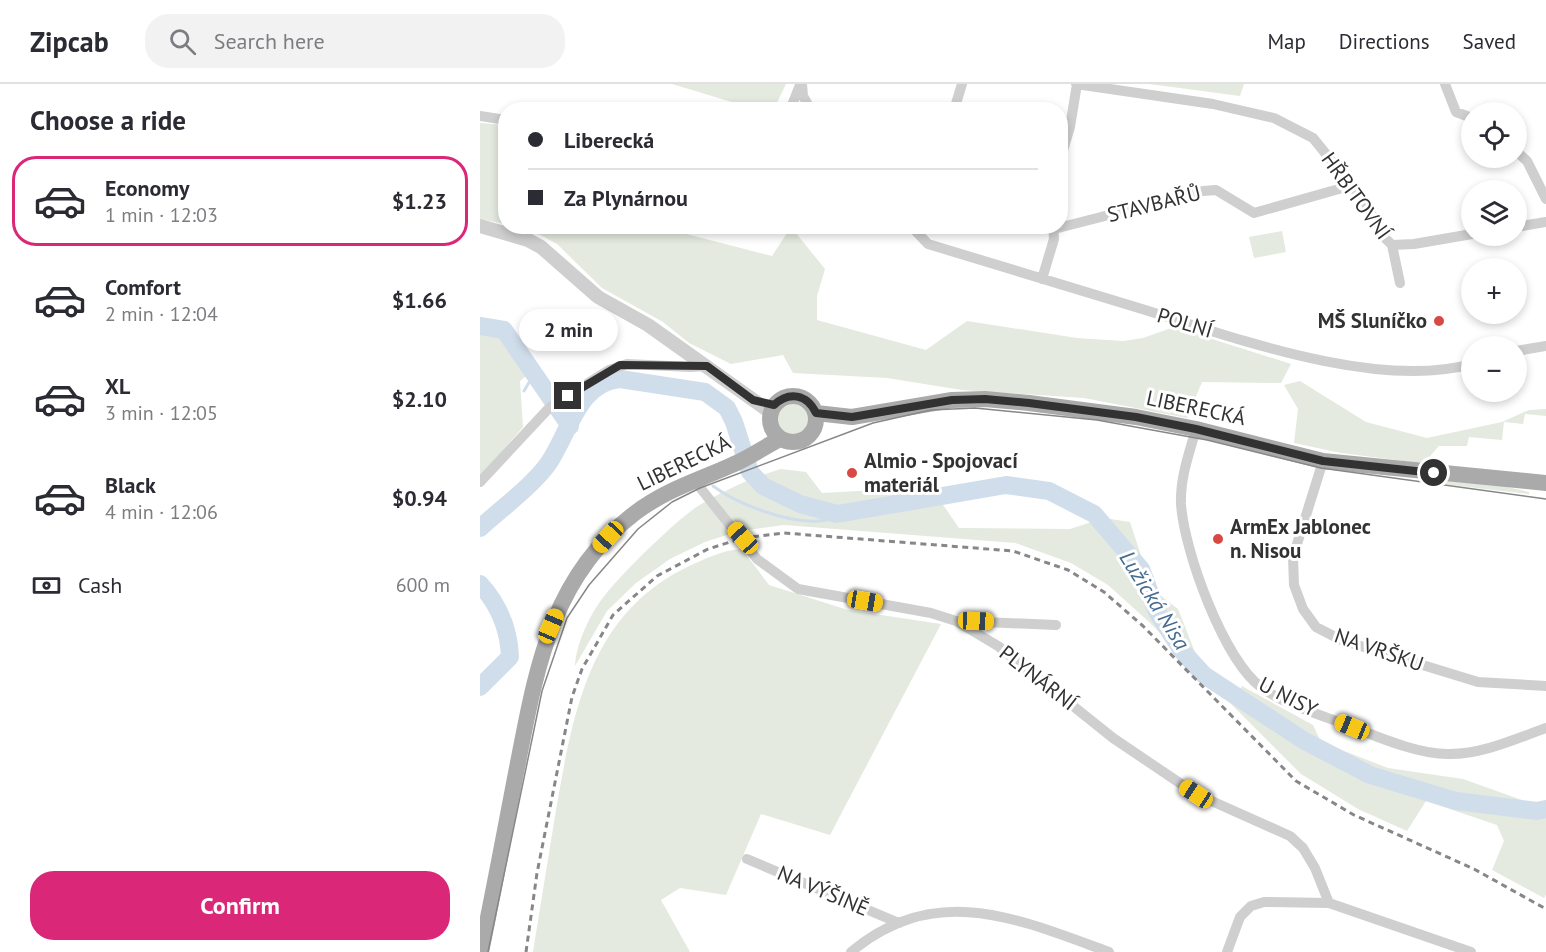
<!DOCTYPE html>
<html lang="en">
<head>
<meta charset="utf-8">
<style>
	body { margin:0; font-family:"PT Sans",sans-serif; background:#f2f2f3; color:#2b2b33; height:100vh; display:flex; flex-direction:column; font-size:22px; white-space:nowrap }
	* { box-sizing:border-box; margin:0 }
	p { font-size:20px; color:#7c7c81 }
	.icon { flex:none; width:33px; height:33px; fill:none; stroke:currentColor; stroke-width:2; stroke-linecap:round; stroke-linejoin:round }
	.map { position:relative; flex:1; overflow:hidden }
	.side { display:flex; flex-direction:column; background:#fff; width:480px }
	.side>* { flex:none }
	.top-card { position:absolute; left:18px; top:18px; width:570px; height:132px; border-radius:24px; box-shadow:0 3px 9px #0003; display:grid; align-content:center; height:132px; padding:0 30px; background:#fff }
	.controls { position:absolute; left:981px; top:18px; display:grid; gap:12px }
	.controls a { display:grid; place-items:center; width:66px; height:66px; border-radius:50%; background:#fff; box-shadow:0 3px 9px #0003; font-size:30px }
	.end { position:absolute; width:27px; height:27px; margin:-14px; border:8px solid #323232; background:#fff; box-shadow:0 0 0 3px #fff }
	.from { border-radius:50% }
	.bubble { position:absolute; height:42px; border-radius:21px; background:#fff; box-shadow:0 3px 9px #0003; font-size:20px; font-weight:800; line-height:42px; text-align:center }
	.car { position:absolute; width:18px; height:36px; margin:-18px -9px; border-radius:8px; box-shadow:0 0 4px 2px #0007; background:linear-gradient(#f5c518 24%,#345 0 40%,#f5c518 0 76%,#345 0 86%,#f5c518 0) }
	.top-card b { display:flex; align-items:center; gap:21px; height:57px; font-size:22px }
	.top-card b+b { border-top:2px solid #e1e1e2 }
	.top-card i { width:15px; height:15px; background:#2b2b33 }
	ul { padding:0; list-style:none }
	li { display:flex; align-items:center; gap:18px; height:90px; margin:0 12px 9px; padding:0 18px; border:3px solid transparent; border-radius:24px }
	li div { flex:1 }
	li b { display:block; font-size:22px }
	li em { font-style:normal; font-weight:800 }
	li.active { border-color:#db2777 }
	li>.icon { width:54px; height:54px; stroke-width:1.5 }
	h2 { padding:0 30px; font-size:27px; line-height:72px }
	.pay { display:flex; align-items:center; gap:15px; height:66px; padding:0 30px; font-size:22px }
	.pay p { margin-inline-start:auto }
	.primary-button { display:flex; gap:12px; margin-top:auto; padding:12px 30px }
	.primary-button a { flex:1; height:69px; border-radius:24px; background:#db2777; color:#fff; font-size:24px; font-weight:800; line-height:69px; text-align:center }
	header { display:flex; align-items:center; gap:36px; box-sizing:border-box; height:84px; padding:0 30px; background:#fff; border-bottom:2px solid #e1e1e2 }
	header strong { font-size:28px }
	nav { display:flex; gap:33px; margin-inline-start:auto; font-size:21px }
	.search { width:420px; height:54px; background:#f2f2f3; display:flex; align-items:center; gap:15px; box-sizing:border-box; padding:0 21px; border-radius:24px; color:#7c7c81; font-size:22px }
	main { display:flex; flex:1; min-height:0 }
	.map>svg:first-child { display:block }
</style>
</head>
<body>
<header>
<strong>Zipcab</strong>
<div class="search"><svg class="icon" aria-label="search" viewBox="0 0 24 24"><circle cx="10" cy="10" r="6"/><path d="M15 15l6 6"/></svg>Search here</div>
<nav><a>Map</a><a>Directions</a><a>Saved</a></nav>
</header>
<main>
<section class="side">
<h2>Choose a ride</h2>
<ul>
<li class="active"><svg class="icon" aria-label="car" viewBox="0 0 24 24"><path d="M5 17H2v-5l4-1 3-4h7l3 4 3 1v5h-3M9 17h6M6 11h13"/><circle cx="7" cy="17" r="2"/><circle cx="17" cy="17" r="2"/></svg><div><b>Economy</b><p>1 min · 12:03</p></div><em>$1.23</em></li>
<li><svg class="icon" aria-label="car" viewBox="0 0 24 24"><path d="M5 17H2v-5l4-1 3-4h7l3 4 3 1v5h-3M9 17h6M6 11h13"/><circle cx="7" cy="17" r="2"/><circle cx="17" cy="17" r="2"/></svg><div><b>Comfort</b><p>2 min · 12:04</p></div><em>$1.66</em></li>
<li><svg class="icon" aria-label="car" viewBox="0 0 24 24"><path d="M5 17H2v-5l4-1 3-4h7l3 4 3 1v5h-3M9 17h6M6 11h13"/><circle cx="7" cy="17" r="2"/><circle cx="17" cy="17" r="2"/></svg><div><b>XL</b><p>3 min · 12:05</p></div><em>$2.10</em></li>
<li><svg class="icon" aria-label="car" viewBox="0 0 24 24"><path d="M5 17H2v-5l4-1 3-4h7l3 4 3 1v5h-3M9 17h6M6 11h13"/><circle cx="7" cy="17" r="2"/><circle cx="17" cy="17" r="2"/></svg><div><b>Black</b><p>4 min · 12:06</p></div><em>$0.94</em></li>
</ul>
<div class="pay"><svg class="icon" aria-label="cash" viewBox="0 0 24 24"><path d="M3 7h18v10H3z"/><circle cx="12" cy="12" r="2"/></svg>Cash<p>600 m</p></div>
<div class="primary-button"><a>Confirm</a></div>
</section>
<div class="map">
<svg width="1066" height="868" viewBox="0 0 1066 868">
	<rect width="100%" height="100%" fill="#fff"/>
	<path fill="#e4eadf" d="M192,0H306L294,25H275Z
		M669,0H764L760,12Z
		M0,39L25,41V140L0,135Z
		M37,143H179L292,172L311,143L345,185L337,212V236L446,266L487,237L597,254L643,257L663,254L694,243L811,280L801,299L722,298L707,334L604,314L482,306L407,294L313,289L303,271L251,280L209,259L183,238L122,204L77,160L57,149Z
		M802,147L806,168L774,174L769,153Z
		M0,247L22,250L51,288L40,297L43,343L0,393Z
		M820,297L886,338L947,354L1022,338L1049,326L1066,325V332L1045,330L1043,340L1024,338L1022,356L989,353L987,362H959L951,371L948,380L861,369L814,359L818,325L804,301Z
		M297 334a16 16 0 1 1 32 0a16 16 0 1 1-32 0Z
		M301,385L326,388L342,409L451,403L479,444L590,445L624,434L650,438L672,505L698,525L720,581L758,608L762,602L833,641L841,658L908,684L983,695L1056,721L1066,720V811L1064,814L1012,786L1024,757L1017,741L946,717L927,747L878,725L821,690L668,537L628,501L591,479L535,459L304,441L259,447L225,458L190,475L156,499L127,527L95,582C96,561 109,532 122,515C138,493 195,437 218,422C245,406 270,394 301,385Z
		M965,396L1010,399L1049,408V410L963,400Z
		M262,465L289,501L368,526L461,540L350,751L281,730L246,811L200,804L181,816L210,868H53C61,818 69,769 77,720C94,625 111,530 207,483C225,475 242,466 262,465Z"/>
	<g fill="none" stroke-linecap="round" stroke-linejoin="round">
		<path stroke="#d0deeb" stroke-width="3" d="M44,307L51,295L58,294
			M233,402C257,420 307,439 338,437C351,437 366,430 378,427"/>
		<path stroke="#d0deeb" stroke-width="18" d="M0,242L24,246L90,342
			M0,444C21,425 52,402 68,380C89,350 98,298 140,295L225,308L247,324L254,338L270,388L283,402L320,420L357,430L526,401L569,407L614,430L661,485L677,528L703,568L724,591L823,656L890,691L976,717L1057,727L1066,725
			M0,500C19,521 29,545 30,573L0,603"/>
		<path stroke="#cfcfcf" stroke-width="10" d="M322,0L323,12L331,26
			M596,0L733,20L794,34L833,54L885,118L905,154L912,161L920,199
			M965,0L976,28L992,34
			M310,26L320,1
			M474,26L482,0
			M0,32L26,36
			M1036,67L1047,77L1066,115
			M580,76L590,43L597,0
			M431,142L448,160C520,182 591,204 662,225C755,254 897,306 992,280
			M1036,143L1066,138
			M574,145L723,107L736,106L774,129L873,101
			M912,161L934,160L992,150
			M562,195L574,155L573,142
			M1036,267L1066,262
			M716,345C709,370 700,394 701,420C704,467 744,577 782,604C808,622 841,631 870,642C898,653 939,671 970,670C1003,670 1035,655 1066,644
			M843,377L813,473L814,501L823,525L836,543L861,556L998,598L1066,602
			M214,396L277,475L318,505L451,529L476,537L518,562L633,654L716,710L810,752L823,764L835,784L849,819
			M0,398L70,323L129,286L147,280L210,283L227,282
			M480,537L576,541
			M267,775L419,839
			M371,868C456,797 538,835 629,868
			M747,868L760,833L771,822L784,818L849,819L991,868"/>
		<path stroke="#cfcfcf" stroke-width="14" d="M0,142L48,156L61,163L118,213L168,241L290,328"/>
		<path stroke="#aaa" stroke-width="16" d="M290 335a23 23 0 1 1 46 0a23 23 0 1 1-46 0Z
			M336,329L372,333L472,316L505,315L549,319L656,333L716,345L843,377L1066,399
			M1,868C13,810 24,752 35,694C55,594 67,496 155,429C185,406 219,396 252,381C269,374 284,363 300,355"/>
		<path stroke="#878787" stroke-width="1.5" d="M8,868L62,607L87,534L109,501L158,445L192,418L220,404L393,339L451,326L495,324L617,336L727,356L841,384L1066,415"/>
		<path stroke="#878787" stroke-width="3" stroke-dasharray="6 4.5" stroke-linecap="butt" d="M46,868L57,789L92,613L102,585L133,531L177,492L228,465L263,454L304,449L533,467L588,486L624,508L663,542L816,697L874,731L994,785L1066,825"/>
	</g>
	<g fill="none" stroke-linecap="round" stroke-linejoin="round">
		<path stroke="#323232" stroke-width="8" d="M88,312L140,281L227,282L273,316L294,321C309,307 327,310 336,329L372,333L472,316L505,315L549,319L656,333L716,345L843,377L954,389"/>
	</g>
	<g fill="#d94944" stroke="#fff" stroke-width="2">
		<circle cx="959" cy="237" r="6"/>
		<circle cx="372" cy="389" r="6"/>
		<circle cx="738" cy="455" r="6"/>
	</g>
	<g text-anchor="middle" stroke-width="6" stroke-linejoin="round" paint-order="stroke">
		<g font-size="21" fill="#323232" stroke="#fff">
			<text transform="translate(876 112) rotate(54)" y="7">HŘBITOVNÍ</text>
			<text transform="translate(674 120) rotate(-14)" y="7">STAVBAŘŮ</text>
			<text transform="translate(705 239) rotate(17)" y="7">POLNÍ</text>
			<text transform="translate(716 324) rotate(12)" y="7">LIBERECKÁ</text>
			<text transform="translate(204 379) rotate(-26)" y="7">LIBERECKÁ</text>
			<text transform="translate(899 566) rotate(19)" y="7">NA VRŠKU</text>
			<text transform="translate(558 594) rotate(38)" y="7">PLYNÁRNÍ</text>
			<text transform="translate(808 613) rotate(27)" y="7">U NISY</text>
			<text transform="translate(343 807) rotate(23)" y="7">NA VÝŠINĚ</text>
		</g>
		<g font-size="21" font-weight="bold" fill="#323232" stroke="#fff" text-anchor="start">
			<text x="947" y="244" text-anchor="end">MŠ Sluníčko</text>
			<text x="384" y="384">Almio - Spojovací<tspan x="384" dy="24">materiál</tspan></text>
			<text x="750" y="450">ArmEx Jablonec<tspan x="750" dy="24">n. Nisou</tspan></text>
		</g>
		<g font-size="22" font-style="italic" fill="#456b8f" stroke="#fff">
			<text transform="translate(675 516) rotate(58)" y="8">Lužická Nisa</text>
		</g>
	</g>
</svg>
<div class="controls">
<a><svg class="icon" aria-label="locate" viewBox="0 0 24 24"><circle cx="12" cy="12" r="6"/><path d="M12 2v4M12 18v4M2 12h4M18 12h4"/></svg></a>
<a><svg class="icon" aria-label="layers" viewBox="0 0 24 24"><path d="M12 4l9 5-9 5-9-5zM3 14l9 5 9-5"/></svg></a>
<a>+</a>
<a>−</a>
</div>
<i class="end from" style="left:954px;top:389px"></i>
<i class="end" style="left:88px;top:312px"></i>
<div class="bubble" style="left:39px;top:225px;width:99px">2 min</div>
<i class="car" style="left:128px;top:453px;rotate:223deg"></i>
<i class="car" style="left:263px;top:454px;rotate:318deg"></i>
<i class="car" style="left:385px;top:517px;rotate:100deg"></i>
<i class="car" style="left:496px;top:537px;rotate:92deg"></i>
<i class="car" style="left:71px;top:542px;rotate:23deg"></i>
<i class="car" style="left:872px;top:643px;rotate:292deg"></i>
<i class="car" style="left:716px;top:710px;rotate:303deg"></i>
<div class="top-card">
<b><i class="from"></i>Liberecká</b>
<b><i></i>Za Plynárnou</b>
</div>
</div>
</main>
</body>
</html>
